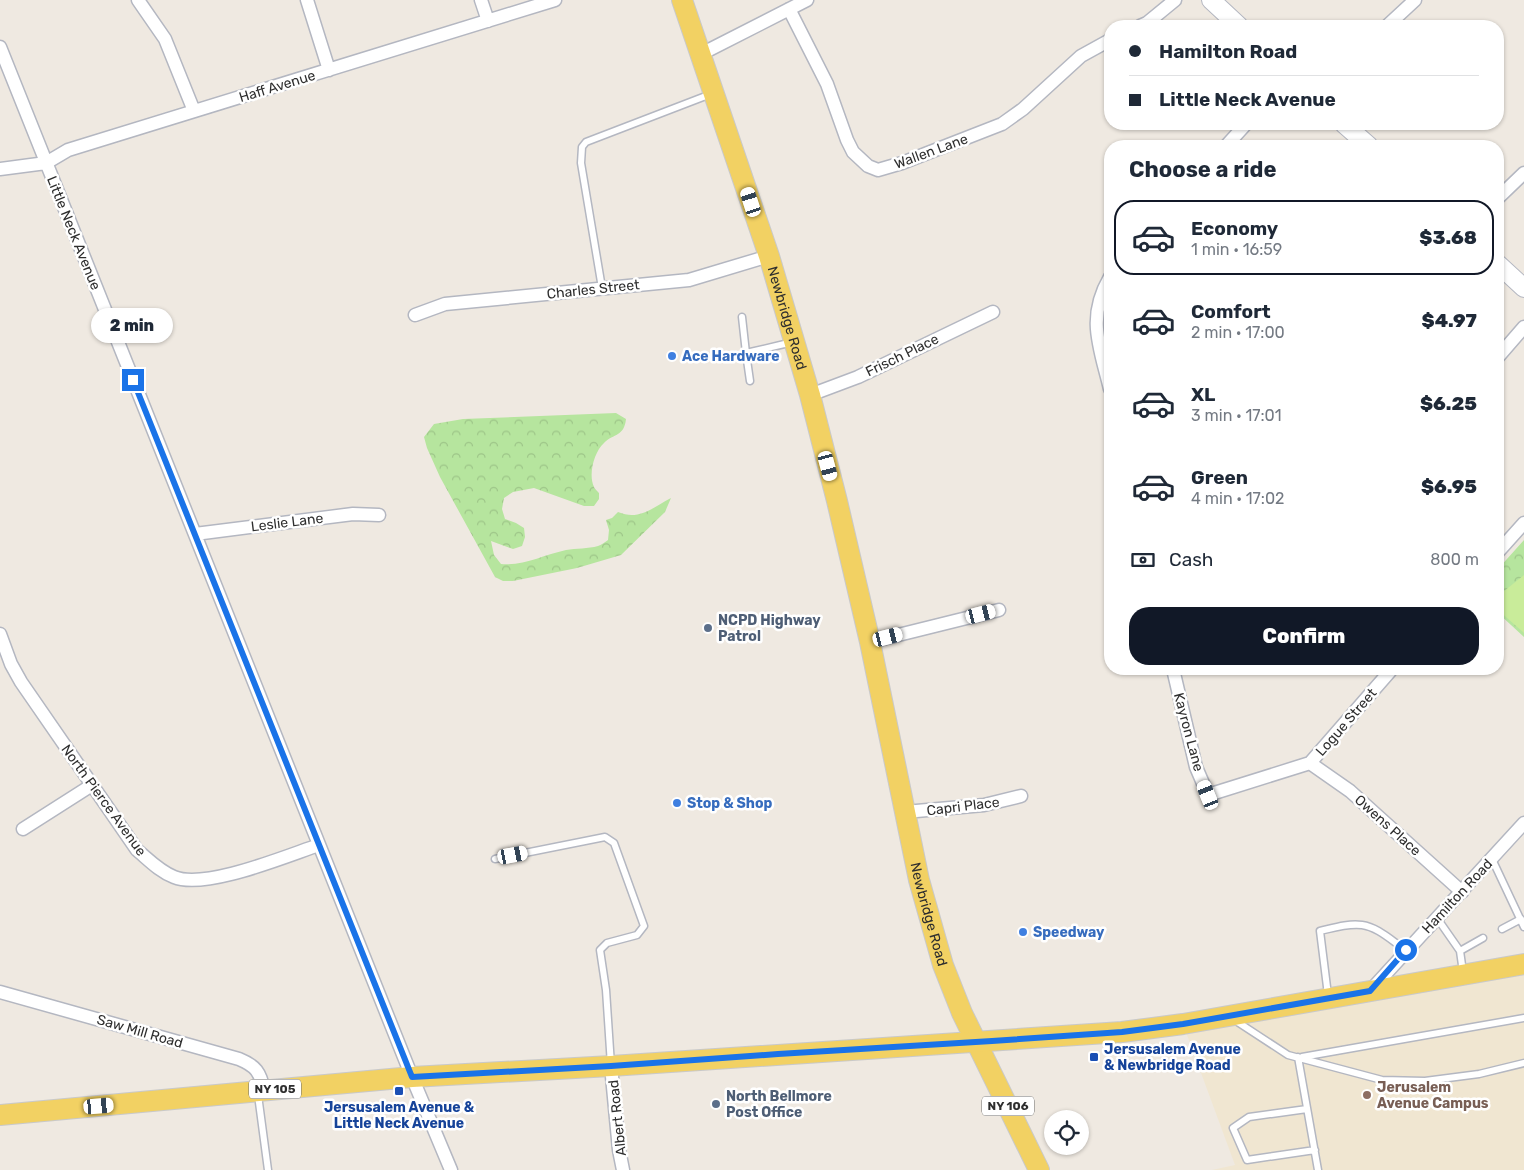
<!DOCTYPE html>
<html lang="en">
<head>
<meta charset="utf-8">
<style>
	body { margin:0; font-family:Rubik,sans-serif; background:#f6f6f7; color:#1f2937; height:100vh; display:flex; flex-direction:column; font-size:19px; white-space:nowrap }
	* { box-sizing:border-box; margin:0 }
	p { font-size:16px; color:#747a83 }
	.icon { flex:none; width:28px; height:28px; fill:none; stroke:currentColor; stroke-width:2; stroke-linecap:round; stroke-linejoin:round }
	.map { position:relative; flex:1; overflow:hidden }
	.details { position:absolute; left:1104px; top:140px; width:400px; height:535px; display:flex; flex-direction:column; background:#fff; border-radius:20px; box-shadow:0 1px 4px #0004 }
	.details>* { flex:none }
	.hud { position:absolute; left:1104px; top:20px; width:400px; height:110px; border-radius:20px; box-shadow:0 1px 4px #0004; display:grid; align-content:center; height:110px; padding:0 25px; background:#fff }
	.buttons { position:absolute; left:1044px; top:1110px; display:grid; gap:10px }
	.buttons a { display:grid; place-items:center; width:45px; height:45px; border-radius:50%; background:#fff; box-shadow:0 1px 4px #0004; font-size:25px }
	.end { position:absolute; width:22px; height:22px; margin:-11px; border:6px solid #1a73e8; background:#fff; box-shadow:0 0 0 2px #fff }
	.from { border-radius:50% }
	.bubble { position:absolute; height:35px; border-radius:18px; background:#fff; box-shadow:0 1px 4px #0004; font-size:16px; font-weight:800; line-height:35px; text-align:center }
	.car { position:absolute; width:15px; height:30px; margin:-15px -8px; border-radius:6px; box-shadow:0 0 4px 1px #0007; background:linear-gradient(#fff 24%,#345 0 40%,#fff 0 76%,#345 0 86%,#fff 0) }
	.hud b { display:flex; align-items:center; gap:18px; height:48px; font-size:19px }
	.hud b+b { border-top:1px solid #e0e1e3 }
	.hud i { width:12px; height:12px; background:#1f2937 }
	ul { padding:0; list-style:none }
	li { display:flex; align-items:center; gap:15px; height:75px; margin:0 10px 8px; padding:0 15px; border:2px solid transparent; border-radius:20px }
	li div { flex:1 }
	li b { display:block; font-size:19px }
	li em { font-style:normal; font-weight:800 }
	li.active { border-color:#111827 }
	li>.icon { width:45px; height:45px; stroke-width:1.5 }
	h2 { padding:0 25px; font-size:22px; line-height:60px }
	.pay { display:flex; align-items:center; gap:12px; height:55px; padding:0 25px; font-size:19px }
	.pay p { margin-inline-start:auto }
	.cta { display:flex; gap:10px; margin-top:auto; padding:10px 25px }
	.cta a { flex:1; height:58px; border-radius:20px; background:#111827; color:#fff; font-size:20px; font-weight:800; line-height:58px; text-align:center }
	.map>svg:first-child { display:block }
</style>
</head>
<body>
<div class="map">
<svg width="1524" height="1170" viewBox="0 0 1524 1170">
	<defs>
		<pattern id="forest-crowns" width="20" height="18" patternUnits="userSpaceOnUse" patternTransform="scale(1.25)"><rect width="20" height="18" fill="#b6e59e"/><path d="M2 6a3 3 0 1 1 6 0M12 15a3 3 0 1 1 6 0" fill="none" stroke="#9dc588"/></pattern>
	</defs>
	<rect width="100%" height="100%" fill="#efe9e1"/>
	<path fill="#f0e6d1" d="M1524,963V1170H1212L1235,1165L1183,1024Z"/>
	<path fill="url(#forest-crowns)" d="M616,413L626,419C624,437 614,433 604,443C594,452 588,475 594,487C594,488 598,492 599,493V499L594,506H584L534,488L513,492L504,498L502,509L505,519L516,523L524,528L525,537L522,546L513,549L491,541L494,555L501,564C524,566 543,555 566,550C576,548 588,549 598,546C601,545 605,542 608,540L609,530L606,520L612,518L618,512C639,521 652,508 671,498L665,512L621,555L577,568L513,581H503L495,577L440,477L427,448L424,437L434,424L463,419Z
		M1524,540V637L1498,613V569Z"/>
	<path fill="#c9ec9a" d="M1524,575V633L1498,610V596Z"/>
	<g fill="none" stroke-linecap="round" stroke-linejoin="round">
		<g stroke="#b4b7c1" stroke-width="9">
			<path id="service" d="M602,288L581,163L582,147L586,142L711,94
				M742,317L746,353L793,342
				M746,353L750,381
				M495,859L605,837L614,843L644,926L637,935L607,943L600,950L606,990L611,1065
				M1492,859L1524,927
				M1437,918L1460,951L1463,972
				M1502,929L1521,919
				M1460,951L1483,938
				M1328,995L1320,931C1333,928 1348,923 1362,925C1378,927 1393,942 1406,950
				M1236,1021L1288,1055L1382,1080L1425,1081L1479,1074L1524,1063
				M1298,1057L1318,1170
				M1302,1057L1524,1018
				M258,1095L268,1170
				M1307,1109L1249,1117L1233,1128L1247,1160L1315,1150"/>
		</g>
		<g stroke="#b4b7c1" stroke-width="15">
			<path id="minor" d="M138,0L165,39L194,111
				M307,0L329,70
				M481,0L488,21
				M789,9L827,84L847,140L853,152L868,166L878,170L902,163L1002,124L1023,109L1081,56L1110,40
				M1140,26L1147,23L1175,0
				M1387,26L1415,0
				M0,47L412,1077L451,1170
				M701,54L807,0
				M1226,146L1246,124
				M0,169L46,163L68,150L555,0
				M1498,198L1524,173
				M1110,277C1086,318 1100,347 1110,389
				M415,315L445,304L689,280L769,256
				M1498,357L1524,327
				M810,395L858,377L993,312
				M195,534L353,514L379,515
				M1498,552L1524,523
				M0,634L11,664L21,682L137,850C149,860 159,871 174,877C205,890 286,856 319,845
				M870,642L999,610
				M1173,669L1196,767L1208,795L1310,763L1392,669
				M1310,763L1350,791L1462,892
				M905,812L984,805L1021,796
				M23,829L92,785
				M1370,991L1524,823
				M0,992L239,1059C256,1066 260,1072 264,1090
				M611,1066L619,1150L623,1170"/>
		</g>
		<g stroke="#b4b7c1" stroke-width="20">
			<path id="secondary" d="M1211,0L1239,26
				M1344,124L1369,146
				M1498,264L1524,288"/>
		</g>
		<g stroke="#c9c9c9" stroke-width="22">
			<g id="primary">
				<path id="s1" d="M682,0L769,256L810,395L837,501L870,642L919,880L943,965L962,1013L1039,1170"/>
				<path d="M0,1115L412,1077L611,1066L1122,1032L1183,1024L1524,964"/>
			</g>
		</g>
		<use href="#service" stroke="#fff" stroke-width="6"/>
		<use href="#minor" stroke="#fff" stroke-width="12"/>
		<use href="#secondary" stroke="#fff" stroke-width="18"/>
		<use href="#primary" stroke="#f2d163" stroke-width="20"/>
	</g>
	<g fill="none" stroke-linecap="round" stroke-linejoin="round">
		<path stroke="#1a73e8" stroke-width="6" d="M133,380L412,1077L611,1066L778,1054L992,1041L1122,1032L1183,1024L1370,991L1406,950"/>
	</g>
	<g fill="#3f7fe0" stroke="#fff" stroke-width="2">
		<circle cx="672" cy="356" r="5"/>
		<circle cx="677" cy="803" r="5"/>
		<circle cx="1023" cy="932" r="5"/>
	</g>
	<g fill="#5c6f8a" stroke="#fff" stroke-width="2">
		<circle cx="708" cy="628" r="5"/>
		<circle cx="716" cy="1104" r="5"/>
	</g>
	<g fill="#1a4fb4" stroke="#fff" stroke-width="2">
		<rect x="1089" y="1052" width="10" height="10" rx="2.5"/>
		<rect x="394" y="1086" width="10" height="10" rx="2.5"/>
	</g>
	<circle fill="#8d6e63" stroke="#fff" stroke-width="2" cx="1367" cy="1095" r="5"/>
	<g text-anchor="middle" stroke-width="5" stroke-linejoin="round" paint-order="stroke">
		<g fill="#fff" stroke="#6d6d6d" stroke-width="1">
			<rect x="249" y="1079.5" width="52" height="19" rx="4"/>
			<rect x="982" y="1096.5" width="52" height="19" rx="4"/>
		</g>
		<g font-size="12" font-weight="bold" fill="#2e2e2e">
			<text x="275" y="1093">NY 105</text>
			<text x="1008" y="1110">NY 106</text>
		</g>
		<g font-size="14" fill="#2e2e2e" stroke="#fff">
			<text transform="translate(277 86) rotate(-17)" y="5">Haff Avenue</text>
			<text transform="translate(931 151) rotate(-20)" y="5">Wallen Lane</text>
			<text transform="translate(74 233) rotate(68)" y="5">Little Neck Avenue</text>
			<text transform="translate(593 289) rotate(-6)" y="5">Charles Street</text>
			<text dy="5" stroke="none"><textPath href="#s1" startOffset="335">Newbridge Road</textPath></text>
			<text transform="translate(902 355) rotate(-26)" y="5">Frisch Place</text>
			<text transform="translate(287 522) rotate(-7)" y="5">Leslie Lane</text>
			<text transform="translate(1346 722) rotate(-49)" y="5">Logue Street</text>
			<text transform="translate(1189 732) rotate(75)" y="5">Kayron Lane</text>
			<text transform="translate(104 800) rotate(54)" y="5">North Pierce Avenue</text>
			<text transform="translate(963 806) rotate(-7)" y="5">Capri Place</text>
			<text transform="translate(1388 825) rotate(42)" y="5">Owens Place</text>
			<text transform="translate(1457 896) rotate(-47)" y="5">Hamilton Road</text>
			<text dy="5" stroke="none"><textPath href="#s1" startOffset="948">Newbridge Road</textPath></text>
			<text transform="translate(140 1031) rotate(16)" y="5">Saw Mill Road</text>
			<text transform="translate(617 1118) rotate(-96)" y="5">Albert Road</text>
		</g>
		<g font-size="14" font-weight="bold" fill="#366cbe" stroke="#fff" text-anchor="start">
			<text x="682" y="361">Ace Hardware</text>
			<text x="687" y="808">Stop &amp; Shop</text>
			<text x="1033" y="937">Speedway</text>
		</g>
		<g font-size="14" font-weight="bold" fill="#4e5e75" stroke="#fff" text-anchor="start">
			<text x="718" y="625">NCPD Highway<tspan x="718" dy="16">Patrol</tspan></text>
			<text x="726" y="1101">North Bellmore<tspan x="726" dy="16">Post Office</tspan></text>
		</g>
		<g font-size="14" font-weight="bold" fill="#164399" stroke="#fff" text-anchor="start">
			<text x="1104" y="1054">Jersusalem Avenue<tspan x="1104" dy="16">&amp; Newbridge Road</tspan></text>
			<text x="399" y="1112" text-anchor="middle">Jersusalem Avenue &amp;<tspan x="399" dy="16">Little Neck Avenue</tspan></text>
		</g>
		<g font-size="14" font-weight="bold" fill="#785e54" stroke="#fff" text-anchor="start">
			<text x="1377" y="1092">Jerusalem<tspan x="1377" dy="16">Avenue Campus</tspan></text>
		</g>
	</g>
</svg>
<div class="buttons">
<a><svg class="icon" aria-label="locate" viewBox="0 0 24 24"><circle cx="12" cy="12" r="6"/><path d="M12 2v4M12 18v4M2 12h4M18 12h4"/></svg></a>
</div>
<i class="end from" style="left:1406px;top:950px"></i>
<i class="end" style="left:133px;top:380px"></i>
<div class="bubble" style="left:91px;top:308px;width:82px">2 min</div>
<i class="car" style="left:751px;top:202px;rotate:342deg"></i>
<i class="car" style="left:828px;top:466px;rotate:165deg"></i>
<i class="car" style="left:981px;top:614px;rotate:76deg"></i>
<i class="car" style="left:888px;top:637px;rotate:76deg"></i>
<i class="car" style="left:1208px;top:795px;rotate:338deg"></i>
<i class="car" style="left:513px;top:855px;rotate:79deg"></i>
<i class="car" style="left:99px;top:1106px;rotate:85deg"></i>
<div class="hud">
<b><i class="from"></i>Hamilton Road</b>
<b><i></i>Little Neck Avenue</b>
</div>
<section class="details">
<h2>Choose a ride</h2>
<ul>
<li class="active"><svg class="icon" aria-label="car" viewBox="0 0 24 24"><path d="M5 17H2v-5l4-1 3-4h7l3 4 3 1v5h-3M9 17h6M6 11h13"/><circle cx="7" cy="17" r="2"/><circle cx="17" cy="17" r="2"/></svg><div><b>Economy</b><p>1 min · 16:59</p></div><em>$3.68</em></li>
<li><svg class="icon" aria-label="car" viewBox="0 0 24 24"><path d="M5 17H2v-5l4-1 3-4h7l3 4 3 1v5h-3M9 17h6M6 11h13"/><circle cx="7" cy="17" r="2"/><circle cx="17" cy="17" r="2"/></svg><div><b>Comfort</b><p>2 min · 17:00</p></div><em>$4.97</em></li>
<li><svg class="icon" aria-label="car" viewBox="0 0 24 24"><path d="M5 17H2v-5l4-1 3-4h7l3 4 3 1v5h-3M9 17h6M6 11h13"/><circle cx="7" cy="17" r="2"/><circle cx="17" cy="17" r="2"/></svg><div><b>XL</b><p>3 min · 17:01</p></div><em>$6.25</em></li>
<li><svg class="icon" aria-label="car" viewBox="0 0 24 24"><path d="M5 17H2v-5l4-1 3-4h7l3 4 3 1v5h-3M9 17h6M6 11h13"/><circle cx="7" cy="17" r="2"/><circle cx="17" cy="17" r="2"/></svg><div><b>Green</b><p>4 min · 17:02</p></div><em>$6.95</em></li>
</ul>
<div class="pay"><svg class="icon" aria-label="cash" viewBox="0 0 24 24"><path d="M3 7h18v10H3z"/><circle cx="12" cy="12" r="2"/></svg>Cash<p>800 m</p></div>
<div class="cta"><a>Confirm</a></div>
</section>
</div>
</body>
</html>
